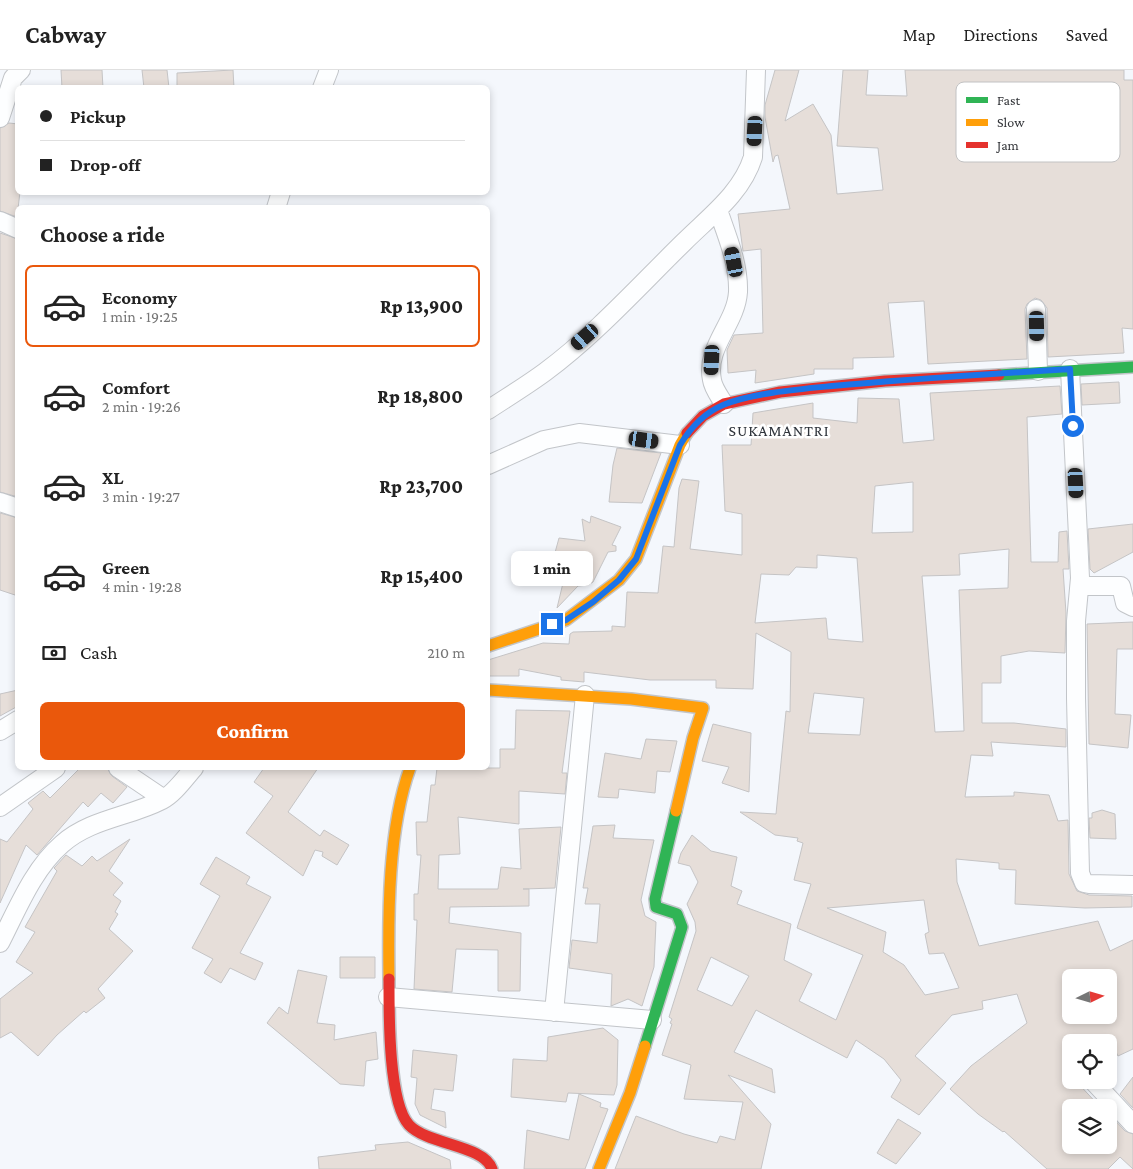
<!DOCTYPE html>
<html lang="en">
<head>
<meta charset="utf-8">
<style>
	body { margin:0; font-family:"Crimson Pro",serif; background:#f6f6f6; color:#222; height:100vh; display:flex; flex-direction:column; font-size:19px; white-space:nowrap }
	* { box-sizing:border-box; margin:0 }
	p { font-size:16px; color:#767676 }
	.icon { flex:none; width:28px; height:28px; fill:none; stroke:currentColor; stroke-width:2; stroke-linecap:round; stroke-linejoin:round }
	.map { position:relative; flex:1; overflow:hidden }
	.sheet { position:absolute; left:15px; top:135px; width:475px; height:565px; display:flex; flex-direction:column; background:#fff; border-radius:8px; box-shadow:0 2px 8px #0003 }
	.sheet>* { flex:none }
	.guide { position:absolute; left:15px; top:15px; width:475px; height:110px; border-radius:8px; box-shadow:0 2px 8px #0003; display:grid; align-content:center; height:110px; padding:0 25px; background:#fff }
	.needle { width:32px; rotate:85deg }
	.buttons { position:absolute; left:1062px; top:899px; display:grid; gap:10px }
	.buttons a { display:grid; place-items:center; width:55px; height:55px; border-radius:8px; background:#fff; box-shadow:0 2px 8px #0003; font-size:25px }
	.end { position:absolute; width:22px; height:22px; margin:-11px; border:6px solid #1a73e8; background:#fff; box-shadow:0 0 0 2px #fff }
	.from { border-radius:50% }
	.bubble { position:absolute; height:35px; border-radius:8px; background:#fff; box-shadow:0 2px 8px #0003; font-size:16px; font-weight:800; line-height:35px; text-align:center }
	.car { position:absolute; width:15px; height:30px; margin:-15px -8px; border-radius:6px; box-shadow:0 0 4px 1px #0007; background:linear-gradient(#222 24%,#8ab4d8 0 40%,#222 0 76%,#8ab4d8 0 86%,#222 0) }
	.guide b { display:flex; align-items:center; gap:18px; height:48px; font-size:19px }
	.guide b+b { border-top:1px solid #e0e0e0 }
	.guide i { width:12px; height:12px; background:#222 }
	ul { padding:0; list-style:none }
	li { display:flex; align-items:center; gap:15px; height:82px; margin:0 10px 8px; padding:0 15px; border:2px solid transparent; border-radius:8px }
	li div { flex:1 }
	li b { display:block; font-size:19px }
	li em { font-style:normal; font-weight:800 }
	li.on { border-color:#ea580c }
	li>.icon { width:45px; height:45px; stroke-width:1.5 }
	h2 { padding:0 25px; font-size:22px; line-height:60px }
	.pay { display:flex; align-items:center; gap:12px; height:55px; padding:0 25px; font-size:19px }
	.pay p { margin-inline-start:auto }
	.primary-button { display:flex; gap:10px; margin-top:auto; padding:10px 25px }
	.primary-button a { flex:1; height:58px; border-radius:8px; background:#ea580c; color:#fff; font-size:20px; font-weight:800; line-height:58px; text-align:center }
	header { display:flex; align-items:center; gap:30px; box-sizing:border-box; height:70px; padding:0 25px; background:#fff; border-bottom:1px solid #e0e0e0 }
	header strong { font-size:24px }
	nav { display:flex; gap:28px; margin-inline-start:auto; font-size:18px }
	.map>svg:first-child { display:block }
</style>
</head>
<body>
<header>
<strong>Cabway</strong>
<nav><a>Map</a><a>Directions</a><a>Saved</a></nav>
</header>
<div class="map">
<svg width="1133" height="1099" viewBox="0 0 1133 1099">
	<rect width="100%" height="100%" fill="#f4f7fc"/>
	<path fill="#e6ded9" stroke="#c5c4c5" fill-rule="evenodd" d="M61,0H102L103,18H62Z
		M142,0H167L169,18H144Z
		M233,0L234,18H177V3Z
		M775,0H799L785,51L813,34L831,65L837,124L883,120L878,78L837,76L843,0H868L866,25L907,26L905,0H1124V10H1133V259L1122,258L1124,283L1048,287L1047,238L1041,230L1035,228L1027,234L1025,239L1027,289L928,294L924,231L888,233L894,287L853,288V299H814V304L755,313L756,300L728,303L727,280L734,265L763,263L761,179L743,181L738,144L790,139L778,85L775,86L773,92L765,47V35Z
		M9,53L18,54V122H20L17,147L0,141V58Z
		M0,163L18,169V427L0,422Z
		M1119,312L1120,333L1082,335L1081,314Z
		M1060,316L1062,344L1027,347L1031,492H1058L1059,462L1067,461L1069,499H1063L1066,543L1065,583L1029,581L1001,586V613H982V653H1014L1066,659V677L991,672L993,686L971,685L965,727L1014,726V722L1049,725L1058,751L1068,750L1069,804L1077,821L1089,825L1132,826V837L1085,838L1015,834L1016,800L999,799V793L956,789L957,812L979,876L1098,851L1110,881L1133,870V979L1118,986L1111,972H1071V1010H1075L1101,1038H1071V1075H1109V1044L1125,1061L1133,1064V1099L1120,1087L1108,1099H1047L1004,1061L1003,1062L978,1044L950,1019L971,996L1027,953L1017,924L982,931L983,939L952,945L915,986L946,1013L919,1045L891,1027L901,1010L884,989L856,970L847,988L756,940L734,982L772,999L775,1023L728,1005L771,1054L761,1099H615L636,1046L684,1064L717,1073L720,1066L735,1070L743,1032L684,1029L691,995L662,985L672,954L670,953L672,949L669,947L696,861L695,852L687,834L698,812L690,796L678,793L681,783L692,765L711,781L737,787L731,816L742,821L737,834L791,854L784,890L812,904L799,931L836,950L863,885L797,858L811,814L794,810L803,773L797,771L798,768L775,765L740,742L776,744L786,641L790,642L791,582L756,563L753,619L716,618V610H650L584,602V612L561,610V607L519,599V606H488V590L543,573L569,574L570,564L573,562L612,561V556L625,557L627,522L658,523L663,476L674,477L679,418L682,409L699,411L690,479L742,485V444L725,441L722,375H751L753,343L813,333V348L857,353L858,328L899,329L903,373L934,370L930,323ZM913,412V462L872,463L875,416ZM1009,479L1008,518L959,520L964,661L935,662L922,506L960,505L959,484ZM817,485L857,488L863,572L828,569L826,548L755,553L761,504L789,505L796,497L817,498ZM814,623L864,628L860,665L808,663ZM924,830L929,862L925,864L929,884L944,883L959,918L925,925L904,895L883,882L886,862L827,838ZM711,887L749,906L732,936L697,920ZM1071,908H1109V945H1071Z
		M617,378L661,383L642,433L609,432L613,395Z
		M0,443L18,448V526L0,520Z
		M591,446L621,457L612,475L616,476V481L608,482L593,512L588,515L578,516L557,538L569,488L553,490L559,468L585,471L582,449L590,453Z
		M1133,454V482L1094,503L1090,499L1088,459Z
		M1133,552V579H1117L1115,644L1131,645L1128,678L1089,674L1087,554Z
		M18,620V636L0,646V624Z
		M516,640L570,641L562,703H567L565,724L519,721V754L458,747L460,784L439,785L438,819H498L501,797L521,799L519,759L561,757L555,818L523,819H529V836L450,837L449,853L521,863L520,921H498V880L456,879L452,922L414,919L417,850H414V824H418L421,785H417L416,752H427L431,715H435L437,698H500V679H515Z
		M713,654L751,663L749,722L722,713L729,697L702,691Z
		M646,669L677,671L670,702L657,701L655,723L619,719L618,728L598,727L605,683L641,689Z
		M80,698H107L112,706L127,717L113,733L101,723L88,737L83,732L37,785L26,775L0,833V769L7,772L33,739L28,733L43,721L50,728Z
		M264,698H318L288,742L320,766L324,760L349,775L337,795L322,786L323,782L315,780L303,806L246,763L273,726L254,712Z
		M1102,740L1115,744L1116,769L1090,768L1089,748H1092V743Z
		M615,755L613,768L654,770L641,830L645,846L656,852L654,897L642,936L628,929L611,936L612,904L569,898L572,870L597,873L600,834H585L588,818H583L593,756Z
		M130,769L109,801L123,813L113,825L121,831L115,842L118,844L109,859L133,881L98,919L105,928L86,943L84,941L57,965L38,986L11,962L0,968V929L33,903L16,892L35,862L25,857L57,801L54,798L66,785L82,796L92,786L97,791Z
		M216,787L250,807L246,814L271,827L240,883L263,893L255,910L230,898L221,913L204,903L213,889L192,878L220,826L200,814Z
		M340,887H375V908H340Z
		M298,900L327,906L317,953L335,955L334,970L376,962L378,989L366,991L364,1016L340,1014L267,953L279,937L288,944Z
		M603,958L618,970L617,1015L614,1025L568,1023L566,1032L511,1027L513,989L547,991L548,967Z
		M413,980L457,985L453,1021L434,1019L431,1039L445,1042L446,1058L420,1045L415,1034L417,1008L411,1007Z
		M1133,1007V1038L1120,1024Z
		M579,1024L601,1033L600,1037L608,1039L585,1099H524L527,1060L569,1070Z
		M898,1049L921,1063L896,1094L877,1083Z
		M408,1072L450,1090L451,1099H319L318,1087L376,1080L375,1075Z"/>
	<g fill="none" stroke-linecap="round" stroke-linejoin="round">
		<g stroke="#c2c5c9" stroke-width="20">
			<path id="street" d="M322,18L329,0
				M0,48L13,8L21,0
				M276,138L281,122
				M718,140C727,166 739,194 738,222C736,254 705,277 712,310C713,318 720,327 724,334
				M0,151L18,159
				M1036,239L1038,301
				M1070,299L1080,508L1076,551V628L1080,803L1084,813L1089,814L1133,815
				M488,340C506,328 526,316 545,302C595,265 639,216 684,172C709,147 742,123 753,87L756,0
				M488,395L544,370L579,363L680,375
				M0,432L18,438
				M1080,516H1121L1125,533L1133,537
				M0,661L18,650
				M118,698L164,729
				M0,737L56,698
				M0,873C17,840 33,799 62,774C90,749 129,747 162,730C174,724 185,708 194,698
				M388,927L652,950
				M554,942L585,625
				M1092,1010L1133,1054"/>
		</g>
		<g stroke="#c2c5c9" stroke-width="14">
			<path id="fast" d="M999,305L1133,297
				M645,976L682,857L677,844L656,837L655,829L676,741"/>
		</g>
		<g stroke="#c2c5c9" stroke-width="14">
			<path id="slow" d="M488,576L566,550L619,510L636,489L680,375L687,363
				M488,620L631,629L703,638L693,668L676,741
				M389,909C388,844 388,759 410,698
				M599,1099L630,1023L645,976"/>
		</g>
		<g stroke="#c2c5c9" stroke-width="14">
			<path id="jam" d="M687,363L703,346L724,334L780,322L885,311L999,305
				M389,909C389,941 388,1032 409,1055C428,1075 484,1075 492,1099"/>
		</g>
		<use href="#street" stroke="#fdfeff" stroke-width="18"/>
		<use href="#fast" stroke="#30b455" stroke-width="11"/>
		<use href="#slow" stroke="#ff9f0a" stroke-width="11"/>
		<use href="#jam" stroke="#e5322d" stroke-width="11"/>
	</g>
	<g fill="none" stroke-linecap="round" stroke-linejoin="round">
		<path stroke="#1a73e8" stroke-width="6" d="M552,554L566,550L593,532L619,510L636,489L680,375C691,357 704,343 723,335C752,323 801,319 832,316C911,309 991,304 1070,299L1073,356"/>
	</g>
	<g text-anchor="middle" stroke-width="5" stroke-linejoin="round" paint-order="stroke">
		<g font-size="16" letter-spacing="1" fill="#2f343b" stroke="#fff">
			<text x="779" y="366">SUKAMANTRI</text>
		</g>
	</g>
	<rect x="956" y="12" width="164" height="80" rx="8" fill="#fff" stroke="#c2c2c3" stroke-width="1"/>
	<rect x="966" y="27" width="22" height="6" fill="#30b455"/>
	<rect x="966" y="49" width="22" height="7" fill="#ff9f0a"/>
	<rect x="966" y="72" width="22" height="6" fill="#e5322d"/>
	<g font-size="14" fill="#323438">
		<text x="997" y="35">Fast</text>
		<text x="997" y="57">Slow</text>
		<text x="997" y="80">Jam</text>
	</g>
</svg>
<div class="buttons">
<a><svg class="needle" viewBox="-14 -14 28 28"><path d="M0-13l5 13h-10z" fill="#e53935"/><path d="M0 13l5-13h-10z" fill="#767676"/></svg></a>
<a><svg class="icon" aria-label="locate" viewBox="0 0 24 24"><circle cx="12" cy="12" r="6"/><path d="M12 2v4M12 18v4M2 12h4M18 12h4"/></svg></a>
<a><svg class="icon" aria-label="layers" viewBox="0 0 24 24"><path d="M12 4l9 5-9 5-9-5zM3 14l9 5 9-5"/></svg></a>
</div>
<i class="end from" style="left:1073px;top:356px"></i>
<i class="end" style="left:552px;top:554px"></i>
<div class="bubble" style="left:511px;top:481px;width:82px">1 min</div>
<i class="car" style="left:755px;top:61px;rotate:183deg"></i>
<i class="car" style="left:734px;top:192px;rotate:349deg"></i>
<i class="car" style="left:1037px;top:256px;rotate:179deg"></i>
<i class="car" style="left:585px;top:267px;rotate:229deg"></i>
<i class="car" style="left:712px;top:290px;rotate:183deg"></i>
<i class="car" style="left:644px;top:370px;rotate:98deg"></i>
<i class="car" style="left:1076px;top:413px;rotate:177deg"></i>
<div class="guide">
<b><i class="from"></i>Pickup</b>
<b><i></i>Drop-off</b>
</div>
<section class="sheet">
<h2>Choose a ride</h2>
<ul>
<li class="on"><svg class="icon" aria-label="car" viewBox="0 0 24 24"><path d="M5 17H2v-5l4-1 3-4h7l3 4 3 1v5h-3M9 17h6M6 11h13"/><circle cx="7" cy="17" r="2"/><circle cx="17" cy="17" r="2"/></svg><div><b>Economy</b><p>1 min · 19:25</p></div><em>Rp 13,900</em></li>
<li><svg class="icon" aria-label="car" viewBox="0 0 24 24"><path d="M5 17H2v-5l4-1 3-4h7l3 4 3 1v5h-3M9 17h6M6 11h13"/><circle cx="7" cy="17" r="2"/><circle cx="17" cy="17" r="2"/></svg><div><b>Comfort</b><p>2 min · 19:26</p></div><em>Rp 18,800</em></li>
<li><svg class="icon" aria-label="car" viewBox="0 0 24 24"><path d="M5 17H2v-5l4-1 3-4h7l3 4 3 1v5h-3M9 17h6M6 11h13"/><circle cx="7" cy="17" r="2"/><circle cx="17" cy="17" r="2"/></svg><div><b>XL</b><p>3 min · 19:27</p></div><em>Rp 23,700</em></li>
<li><svg class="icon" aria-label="car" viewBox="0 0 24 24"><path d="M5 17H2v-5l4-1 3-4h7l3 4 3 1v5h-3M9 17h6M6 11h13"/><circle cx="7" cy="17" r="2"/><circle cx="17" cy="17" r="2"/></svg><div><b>Green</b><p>4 min · 19:28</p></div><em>Rp 15,400</em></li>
</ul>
<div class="pay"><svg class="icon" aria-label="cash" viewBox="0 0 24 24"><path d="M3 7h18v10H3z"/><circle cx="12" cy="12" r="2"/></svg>Cash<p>210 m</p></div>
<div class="primary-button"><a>Confirm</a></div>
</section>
</div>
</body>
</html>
